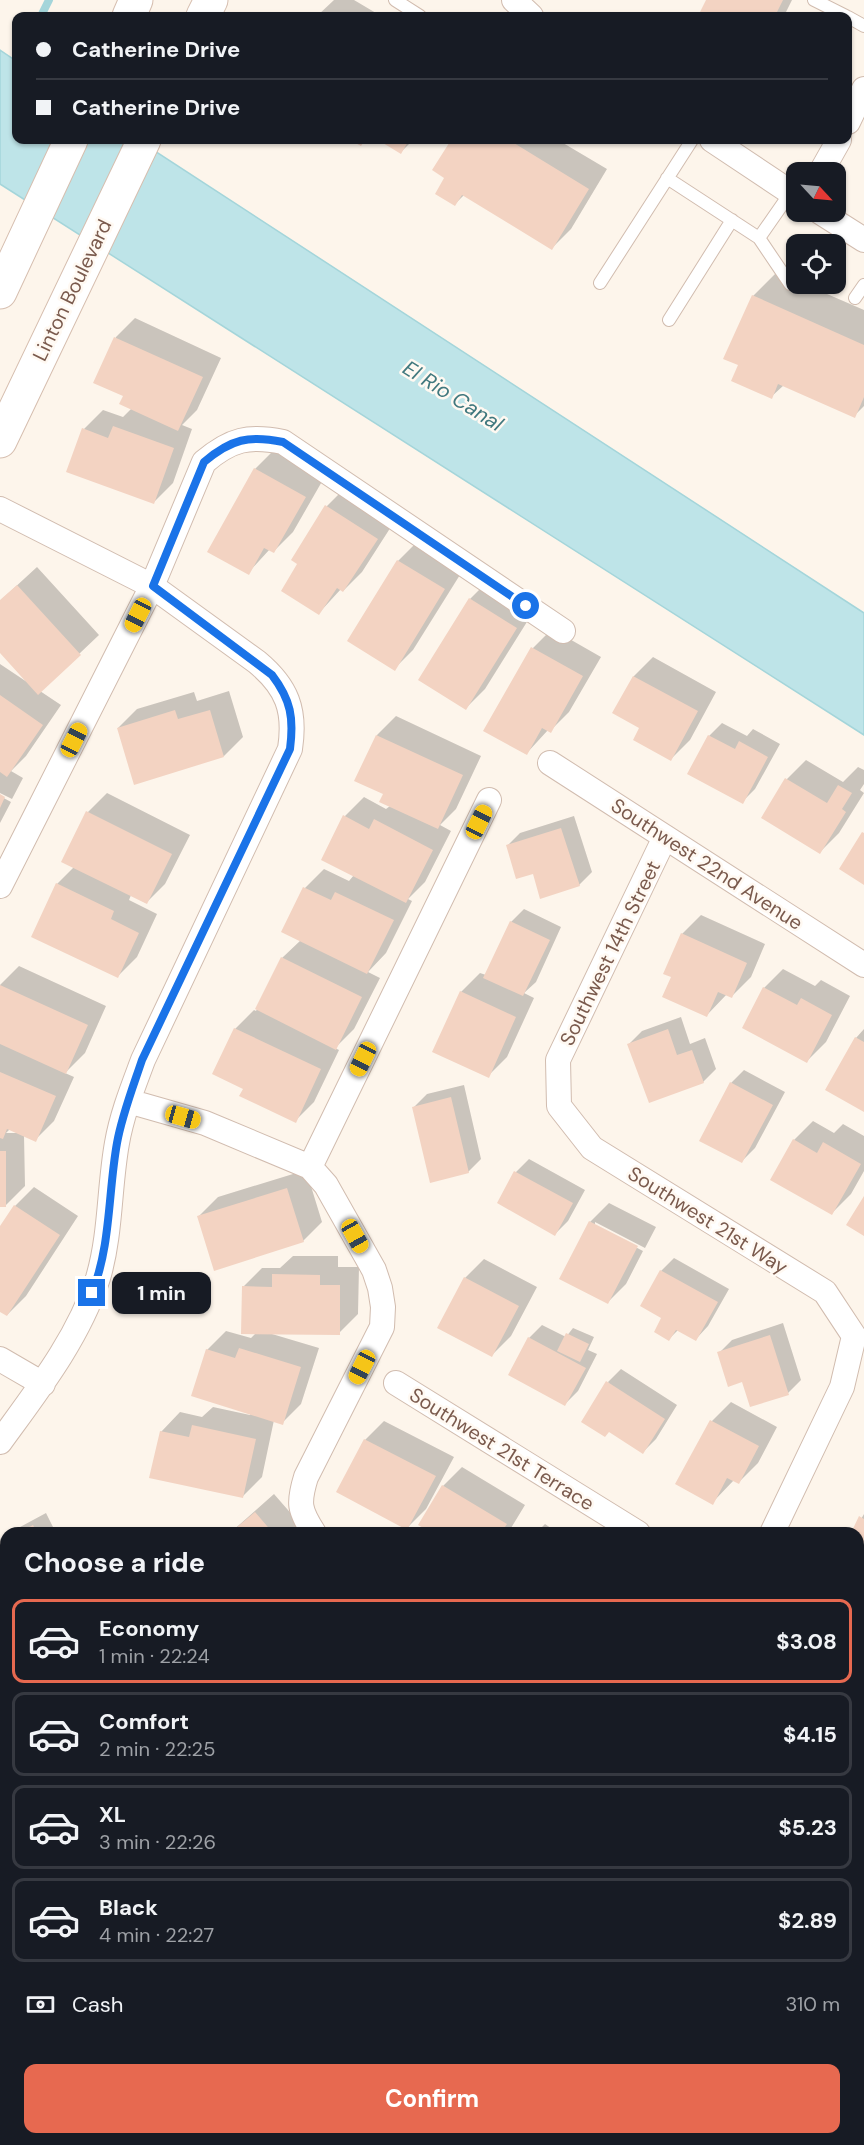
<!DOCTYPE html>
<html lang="en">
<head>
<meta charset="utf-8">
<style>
	body { margin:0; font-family:"DM Sans",sans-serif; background:#242831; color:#f1f3f6; height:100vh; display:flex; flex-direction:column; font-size:22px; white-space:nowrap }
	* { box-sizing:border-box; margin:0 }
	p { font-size:20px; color:#9ea1a6 }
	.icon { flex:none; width:33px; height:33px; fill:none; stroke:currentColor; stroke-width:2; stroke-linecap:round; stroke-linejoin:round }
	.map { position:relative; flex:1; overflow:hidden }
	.drawer { position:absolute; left:0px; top:1527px; width:864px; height:618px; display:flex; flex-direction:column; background:#171b24; border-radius:18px 18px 0 0; box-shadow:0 2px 4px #0004 }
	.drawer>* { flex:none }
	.guide { position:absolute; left:12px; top:12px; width:840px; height:132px; border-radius:12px; box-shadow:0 2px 4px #0004; display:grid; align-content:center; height:132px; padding:0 24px; background:#171b24 }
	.needle { width:39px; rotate:116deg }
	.fabs { position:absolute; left:786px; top:162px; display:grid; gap:12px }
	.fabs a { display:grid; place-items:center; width:60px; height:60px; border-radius:12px; background:#171b24; box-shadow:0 2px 4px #0004; font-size:30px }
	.end { position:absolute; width:27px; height:27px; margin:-14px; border:8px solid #1a73e8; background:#fff; box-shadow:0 0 0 3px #fff }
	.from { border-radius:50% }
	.bubble { position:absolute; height:42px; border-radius:12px; background:#171b24; box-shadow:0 2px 4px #0004; font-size:20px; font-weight:700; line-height:42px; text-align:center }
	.car { position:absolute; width:18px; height:36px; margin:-18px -9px; border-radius:8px; box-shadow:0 0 4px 2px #0007; background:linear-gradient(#f5c518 24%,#345 0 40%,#f5c518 0 76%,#345 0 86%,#f5c518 0) }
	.guide b { display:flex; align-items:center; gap:21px; height:57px; font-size:22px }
	.guide b+b { border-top:2px solid #363941 }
	.guide i { width:15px; height:15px; background:#f1f3f6 }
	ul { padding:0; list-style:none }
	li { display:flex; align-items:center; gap:18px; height:84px; margin:0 12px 9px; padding:0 12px; border:3px solid #363941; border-radius:12px }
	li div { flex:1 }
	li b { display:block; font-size:22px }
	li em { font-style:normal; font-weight:700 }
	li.current { border-color:#e76950 }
	li>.icon { width:54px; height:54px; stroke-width:1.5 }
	h2 { padding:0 24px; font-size:27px; line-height:72px }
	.pay { display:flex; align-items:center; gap:15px; height:66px; padding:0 24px; font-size:22px }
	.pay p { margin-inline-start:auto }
	.button { display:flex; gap:12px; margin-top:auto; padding:12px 24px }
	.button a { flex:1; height:69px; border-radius:12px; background:#e76950; color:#fff; font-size:24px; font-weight:700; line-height:69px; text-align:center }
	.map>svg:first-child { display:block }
</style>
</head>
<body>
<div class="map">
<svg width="864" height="2145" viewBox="0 0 864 2145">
	<rect width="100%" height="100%" fill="#fdf5eb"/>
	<path fill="#bee4e8" stroke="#a4d5da" stroke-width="1.5" d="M0,50L16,61V140H138L864,613V735L0,184Z"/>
	<path fill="#0003" fill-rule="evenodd" d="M334,0H354L381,16H317Z
		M708,0H792L784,16H700Z
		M381,140H413L401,152Z
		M453,140H558L607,169L571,229L552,248L464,195L455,204L446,177L434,170Z
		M777,272L796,280V284H804L864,310V406L854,416L784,385L771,397L740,365L753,296Z
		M135,318L221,358L197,410L182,425L192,429L173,483L154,502L84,429L103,410L123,417L132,408L125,396L95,382L116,337Z
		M274,450L324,478L293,532L274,551L270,549L248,573L255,469Z
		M346,487L396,519L362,572L343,591L341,589L319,613L300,564L327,506Z
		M417,542L463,570L413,650L394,669L398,561Z
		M37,567L99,635L40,691L61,705L26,756L11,771L23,778L12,799L0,793V664L27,682L0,651V601Z
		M489,580L535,609L485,689L466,708L470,599Z
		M552,629L601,657L569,712L550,731L548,730L526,754L485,730L533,648Z
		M653,657L716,692L690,740L671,759L642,727L614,712L634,676Z
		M229,691L243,737L224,756L118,728L137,709L194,692L197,701Z
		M396,716L481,756L456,809L440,825L451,831L425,882L408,899L412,901L386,953L368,972L380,978L354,1029L335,1048L339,1050L314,1102L295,1121L245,1088L235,1029L254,1010L256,1011L282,958L301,940L283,931L305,888L324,869L349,881L354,875L345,816L364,797L386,809L390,806L385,793L377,735Z
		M722,723L747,736L753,729L780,744L755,789L742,802L709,736Z
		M806,760L843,782L858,767L864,770V784L860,790L864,793L839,833L820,852L763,817L787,779Z
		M107,793L190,835L165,884L146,903L131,895L129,900L157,914L137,957L118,976L57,884L74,867L88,812Z
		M0,796L11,802L0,823Z
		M574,816L592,872L579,885L507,846L520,833Z
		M524,909L561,927L536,982L524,993L534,998L507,1057L488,1076L461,992L480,973L486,975L511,922Z
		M701,915L765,944L751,977L732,996L727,994L707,1015L673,977L682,934Z
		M19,966L106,1006L85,1053L65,1073L74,1077L54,1121L35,1140L24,1135L25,1186L6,1205L0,1206V985ZM10,1129L19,1133H6Z
		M783,969L815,986L821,980L850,996L826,1042L807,1061L764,988Z
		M681,1017L690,1044L705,1038L716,1069L703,1082L629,1044L642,1031Z
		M864,1029V1110L856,1038Z
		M744,1070L785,1092L755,1148L742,1161L731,1083Z
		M464,1085L481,1159L468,1172L414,1107L427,1094Z
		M813,1121L834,1133L843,1124L864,1136V1171L851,1194L832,1213L794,1140Z
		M529,1159L585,1190L568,1221L555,1234L499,1203L516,1172Z
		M306,1170L322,1222L303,1241L199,1216L218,1197Z
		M34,1187L78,1216L26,1296L7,1315L0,1310V1229L15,1206Z
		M609,1203L656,1227L645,1248L595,1222V1226L643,1251L626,1284L607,1303L590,1222Z
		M293,1256H338V1267H359L358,1314L339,1333L272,1334L319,1348L301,1404L282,1423L274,1420L262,1477L243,1496L161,1432L180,1412L202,1417L213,1407L250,1415L251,1413L207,1350L226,1331L251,1338L256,1333L243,1287L262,1268H280Z
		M674,1258L729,1289L708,1326L696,1339L678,1330L669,1339L663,1317L661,1271Z
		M484,1259L537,1287L511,1336L492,1355L465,1278Z
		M783,1323L801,1380L788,1393L743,1380L719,1353L732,1340Z
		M542,1325L566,1337L573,1328L594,1337L588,1350L597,1354L578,1391L565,1404L529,1338Z
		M621,1369L677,1405L656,1439L643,1452L608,1382Z
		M731,1402L777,1427L758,1463L739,1482L734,1480L712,1503L677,1484L712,1421Z
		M384,1421L454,1457L426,1509L407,1528L338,1492L365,1440Z
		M462,1467L525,1505L508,1533H424L443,1486Z
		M274,1494L308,1533H230Z
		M46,1513L56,1533H9Z
		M864,1514V1664L858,1670V1533H853Z
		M545,1524L558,1533H536Z
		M6,1535V1571L2,1573L0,1570V1539Z
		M0,1621L6,1625V1677L0,1687Z
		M858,1807L864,1810V1901L858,1899Z
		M0,1814L6,1816V1900L0,1916Z
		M83,2139H154L151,2145H80Z
		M167,2139H206L227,2145H161Z
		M282,2139H414L408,2145H276Z
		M589,2139H645L657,2145H586Z"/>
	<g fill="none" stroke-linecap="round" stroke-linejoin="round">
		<path stroke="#a4d5da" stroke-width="8" d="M41,16L49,0"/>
	</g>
	<path fill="#f3d3c2" d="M706,0H783L775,16H698Z
		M350,140H365L361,146Z
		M378,140H409L401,154Z
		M451,140H509L589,189L552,250L462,195L455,206L435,194L444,178L432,170Z
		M752,295L864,345V397L855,418L778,384L772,399L731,381L738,365L723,359Z
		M114,337L203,377L178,431L119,404L123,396L93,383Z
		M113,426L174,448L154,504L66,472L82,428L108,438Z
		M254,468L306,497L274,553L264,548L249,575L207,552Z
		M325,505L378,539L343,592L337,588L319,615L281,591L297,564L291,560Z
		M397,560L445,589L395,671L347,641Z
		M17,585L81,655L38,695L0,653V600Z
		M469,598L517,628L466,710L418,680Z
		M531,647L583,676L551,733L542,728L527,755L483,731Z
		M633,676L698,711L671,761L633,740L639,728L612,713Z
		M0,695L43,725L7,777L0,772Z
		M175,710L178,719L210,710L224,757L134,785L117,728Z
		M376,735L463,775L438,829L379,802L383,794L354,781Z
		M708,735L735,749L739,741L768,757L743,804L687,774Z
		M785,778L827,803L838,785L852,793L842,809L846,812L820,854L761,818Z
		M0,794L5,797L0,808Z
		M86,811L172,854L147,904L61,862Z
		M343,815L369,829L374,819L433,850L406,903L321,860Z
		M561,828L580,886L540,899L533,874L516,879L506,845Z
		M862,832L864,833V885L839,869Z
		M56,883L114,911L111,919L139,933L118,978L31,937Z
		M303,887L331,900L335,892L394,920L367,974L281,932Z
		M510,921L550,940L523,996L483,978Z
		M681,933L747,963L732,998L718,992L707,1017L662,997L671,977L663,974Z
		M281,957L362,997L336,1050L255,1009Z
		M0,985L88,1025L66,1074L0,1044Z
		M763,987L797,1005L801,998L832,1015L807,1063L742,1028Z
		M460,991L516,1017L489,1078L432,1052Z
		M234,1028L321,1069L296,1123L239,1096L243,1089L212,1074Z
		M668,1029L677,1055L692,1050L704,1083L649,1103L627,1044Z
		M855,1037L864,1042V1112L825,1090Z
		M0,1072L56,1096L36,1142L7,1129L3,1139L0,1138Z
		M730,1082L773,1105L742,1163L699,1141Z
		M451,1097L469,1173L430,1183L412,1107Z
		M793,1139L817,1153L823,1142L861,1164L832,1215L770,1180Z
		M0,1151H6V1207H0Z
		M514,1171L573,1203L555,1236L497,1203Z
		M287,1188L304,1242L214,1271L197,1216Z
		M864,1196V1236L846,1225Z
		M14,1205L60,1235L7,1316L0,1312V1226Z
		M589,1221L638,1246L608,1304L559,1279Z
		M660,1270L718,1302L696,1341L676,1330L669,1341L654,1332L661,1318L640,1306Z
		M272,1274L320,1275V1285H340V1335L241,1334L242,1286L272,1287Z
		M464,1277L519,1306L492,1357L437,1328Z
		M566,1333L589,1344L580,1362L557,1351Z
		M770,1335L789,1395L750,1407L742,1382L728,1387L717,1352Z
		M528,1337L586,1368L565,1406L508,1375Z
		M239,1348L301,1367L283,1425L191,1396L206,1349L235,1358Z
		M606,1381L665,1419L643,1454L609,1432L605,1437L581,1422Z
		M710,1420L759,1446L739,1484L727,1478L713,1505L675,1484Z
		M192,1425L256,1439L243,1498L149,1478L160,1431L189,1437Z
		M364,1439L436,1476L407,1530L336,1492Z
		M442,1485L507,1524L501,1533H422L425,1529L418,1525Z
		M255,1512L273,1533H230Z
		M859,1516L864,1519V1591L858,1588V1533H851Z
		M33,1525L37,1533H18Z
		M6,1539V1572L1,1575L0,1543Z
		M858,1626L864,1629V1648L858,1660Z
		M0,1652L6,1655V1667L0,1677Z
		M6,1729V1753L0,1750V1742Z
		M858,1834L864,1837V1903L858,1900Z
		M0,1839L6,1841V1863L0,1880Z
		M81,2139H138L142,2141L140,2145H79Z
		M280,2139H320L327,2145H274Z
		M354,2139H414L408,2145H360Z
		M517,2139H560L554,2145H511Z
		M588,2139H590L601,2145H584Z"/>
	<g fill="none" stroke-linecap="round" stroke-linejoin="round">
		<g stroke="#d1bcaf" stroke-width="14">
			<path id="lane" d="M395,0L420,16
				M814,0L846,16
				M848,17L864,26
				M667,178L759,238
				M600,283L692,140
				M790,284L759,238L791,192
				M855,298L864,285
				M669,320L732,220"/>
		</g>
		<g stroke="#d1bcaf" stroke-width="26">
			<path id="street" d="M514,0L531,16
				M848,122L864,89
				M712,140L796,196
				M821,172L839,140
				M820,212L864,240
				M0,509L152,586L257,662C287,687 296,710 290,749L143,1060C133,1087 122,1114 117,1143C109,1187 111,1234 98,1278C78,1339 37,1391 0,1442
				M550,763L864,965
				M665,837L558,1060L559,1106L592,1148L825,1292L854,1336L842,1387L772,1533
				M0,886L152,586L204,462C231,439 249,435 283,442L563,631
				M128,1101L205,1123L310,1167L326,1185L374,1270L380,1288L383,1307L382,1327L306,1477C298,1503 299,1510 314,1533
				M310,1167L489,800
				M0,1359L43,1384
				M396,1383L638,1533
				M0,1792L6,1795
				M858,2055L864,2042
				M0,2127L6,2110
				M723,2139L736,2145
				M816,2145L818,2139"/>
		</g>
		<g stroke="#d6beaf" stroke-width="35">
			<path id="secondary" d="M129,16L136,0
				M203,16L211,0
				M0,292L71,140
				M0,441L144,140"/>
		</g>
		<use href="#lane" stroke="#fff" stroke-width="12"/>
		<use href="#street" stroke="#fff" stroke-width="24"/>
		<use href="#secondary" stroke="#fff" stroke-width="33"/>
	</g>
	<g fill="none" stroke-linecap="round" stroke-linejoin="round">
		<path stroke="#1a73e8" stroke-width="8" d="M92,1293C111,1245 108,1193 117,1143C122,1115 133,1087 142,1060L290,749C294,718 291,700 272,675L153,586L204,462C231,439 249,435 283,442L526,606"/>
	</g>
	<g text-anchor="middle" stroke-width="5" stroke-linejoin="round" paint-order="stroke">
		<g font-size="20" fill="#7a5a4d" stroke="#fff9f2">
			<text transform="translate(72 290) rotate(-64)" y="7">Linton Boulevard</text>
			<text transform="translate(707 864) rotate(33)" y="7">Southwest 22nd Avenue</text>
			<text transform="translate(610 953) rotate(-64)" y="7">Southwest 14th Street</text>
			<text transform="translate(708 1220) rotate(32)" y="7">Southwest 21st Way</text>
			<text transform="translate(502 1449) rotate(32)" y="7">Southwest 21st Terrace</text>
		</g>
		<g font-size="21" font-style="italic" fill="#40787e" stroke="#fff9f2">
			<text transform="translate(453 396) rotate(32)" y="7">El Rio Canal</text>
		</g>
	</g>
</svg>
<div class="fabs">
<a><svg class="needle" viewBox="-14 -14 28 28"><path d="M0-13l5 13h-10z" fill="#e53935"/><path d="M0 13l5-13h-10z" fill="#9ea1a6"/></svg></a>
<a><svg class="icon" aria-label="locate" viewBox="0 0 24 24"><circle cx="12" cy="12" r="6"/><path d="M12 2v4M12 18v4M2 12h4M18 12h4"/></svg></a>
</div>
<i class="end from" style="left:526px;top:606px"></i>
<i class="end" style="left:92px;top:1293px"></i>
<div class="bubble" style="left:112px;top:1272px;width:99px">1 min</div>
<i class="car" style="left:138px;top:615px;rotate:207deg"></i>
<i class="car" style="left:74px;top:740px;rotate:27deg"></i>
<i class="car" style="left:479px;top:822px;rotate:26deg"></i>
<i class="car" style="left:363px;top:1059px;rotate:206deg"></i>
<i class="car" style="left:183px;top:1117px;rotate:106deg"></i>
<i class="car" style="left:355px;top:1236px;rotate:151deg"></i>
<i class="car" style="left:362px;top:1367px;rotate:207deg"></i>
<div class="guide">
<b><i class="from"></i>Catherine Drive</b>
<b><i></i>Catherine Drive</b>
</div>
<section class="drawer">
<h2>Choose a ride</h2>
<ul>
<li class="current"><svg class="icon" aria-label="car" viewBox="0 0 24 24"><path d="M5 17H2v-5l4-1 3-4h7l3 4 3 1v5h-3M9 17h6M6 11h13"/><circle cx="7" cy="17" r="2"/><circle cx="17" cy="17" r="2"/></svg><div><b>Economy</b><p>1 min · 22:24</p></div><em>$3.08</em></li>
<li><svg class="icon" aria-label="car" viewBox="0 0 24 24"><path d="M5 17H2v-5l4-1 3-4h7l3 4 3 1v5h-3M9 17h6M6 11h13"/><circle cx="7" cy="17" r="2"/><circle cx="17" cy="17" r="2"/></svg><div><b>Comfort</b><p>2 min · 22:25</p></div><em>$4.15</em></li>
<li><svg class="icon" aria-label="car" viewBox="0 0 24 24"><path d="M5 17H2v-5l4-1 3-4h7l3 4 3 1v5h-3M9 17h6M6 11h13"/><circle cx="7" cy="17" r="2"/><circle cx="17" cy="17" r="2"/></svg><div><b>XL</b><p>3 min · 22:26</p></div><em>$5.23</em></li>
<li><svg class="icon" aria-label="car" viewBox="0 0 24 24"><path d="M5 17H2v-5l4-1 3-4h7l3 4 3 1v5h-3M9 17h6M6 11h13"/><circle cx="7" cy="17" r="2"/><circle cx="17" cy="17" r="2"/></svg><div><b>Black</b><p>4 min · 22:27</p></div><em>$2.89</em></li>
</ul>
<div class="pay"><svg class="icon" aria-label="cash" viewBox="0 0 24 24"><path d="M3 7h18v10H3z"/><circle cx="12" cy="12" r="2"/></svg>Cash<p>310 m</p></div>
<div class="button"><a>Confirm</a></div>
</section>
</div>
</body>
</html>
